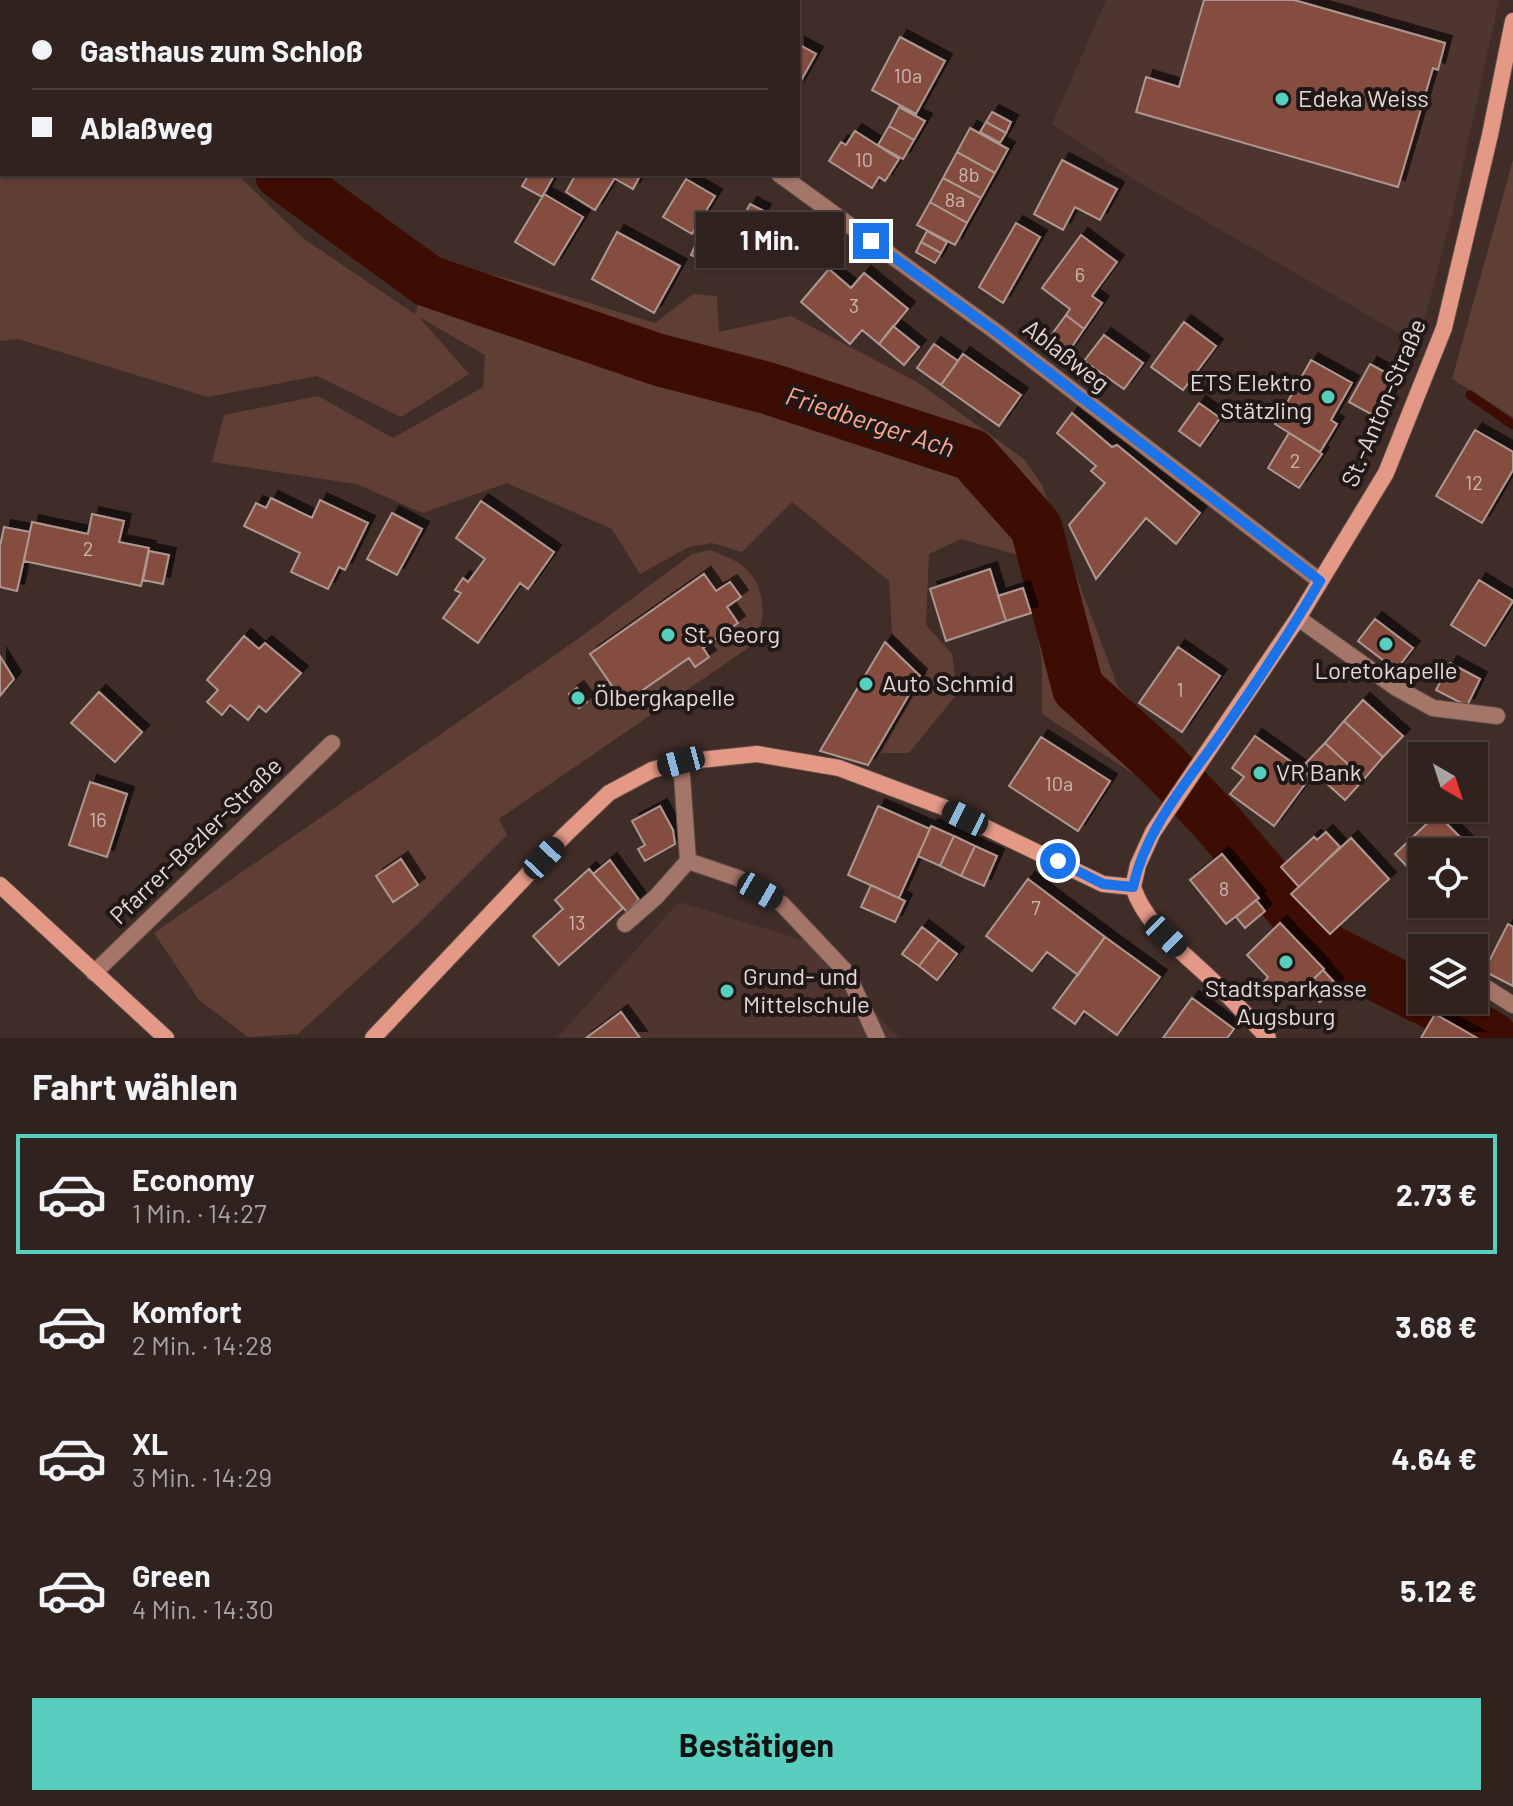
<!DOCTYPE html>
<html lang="de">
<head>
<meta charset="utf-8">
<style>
	body { margin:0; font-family:Barlow,sans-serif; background:#3c2f2b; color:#f1f3f6; height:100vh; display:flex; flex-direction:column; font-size:30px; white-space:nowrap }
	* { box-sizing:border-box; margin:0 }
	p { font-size:26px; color:#a8a4a4 }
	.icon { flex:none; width:44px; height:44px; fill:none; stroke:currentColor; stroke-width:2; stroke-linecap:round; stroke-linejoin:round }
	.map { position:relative; height:1038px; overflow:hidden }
	.sheet { display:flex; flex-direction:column; background:#30221e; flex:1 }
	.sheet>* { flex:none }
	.guide { position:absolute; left:0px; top:0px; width:800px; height:176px; box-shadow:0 2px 6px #0004,0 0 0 2px #4b3f3c; display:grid; align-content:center; height:176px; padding:0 32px; background:#30221e }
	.needle { width:52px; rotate:141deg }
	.controls { position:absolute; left:1408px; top:742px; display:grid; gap:16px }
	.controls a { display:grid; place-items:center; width:80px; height:80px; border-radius:0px; background:#30221e; box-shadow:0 2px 6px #0004,0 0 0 2px #4b3f3c; font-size:40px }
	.end { position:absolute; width:36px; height:36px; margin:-18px; border:10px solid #1a73e8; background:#fff; box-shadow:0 0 0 4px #fff }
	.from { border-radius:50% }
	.bubble { position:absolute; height:56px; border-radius:0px; background:#30221e; box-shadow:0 2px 6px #0004,0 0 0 2px #4b3f3c; font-size:26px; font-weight:700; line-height:56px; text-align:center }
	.car { position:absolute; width:24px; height:48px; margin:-24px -12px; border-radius:10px; box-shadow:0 0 6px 2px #0007; background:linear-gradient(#222 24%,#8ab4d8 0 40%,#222 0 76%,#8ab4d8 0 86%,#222 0) }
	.guide b { display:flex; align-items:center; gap:28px; height:76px; font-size:30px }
	.guide b+b { border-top:2px solid #4b3f3c }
	.guide i { width:20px; height:20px; background:#f1f3f6 }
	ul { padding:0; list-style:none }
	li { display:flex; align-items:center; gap:24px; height:120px; margin:0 16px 12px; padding:0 16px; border:4px solid transparent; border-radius:0px }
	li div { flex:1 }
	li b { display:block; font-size:30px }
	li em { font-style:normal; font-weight:700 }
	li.selected { border-color:#58cebf }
	li>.icon { width:72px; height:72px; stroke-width:1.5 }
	h2 { padding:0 32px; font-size:36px; line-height:96px }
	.primary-button { display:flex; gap:16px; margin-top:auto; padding:16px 32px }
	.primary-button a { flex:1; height:92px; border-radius:0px; background:#58cebf; color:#111; font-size:32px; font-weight:700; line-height:92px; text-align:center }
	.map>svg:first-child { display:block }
</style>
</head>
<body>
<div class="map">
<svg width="1513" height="1038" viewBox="0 0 1513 1038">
	<defs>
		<filter id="shadow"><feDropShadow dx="7" dy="-7" stdDeviation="0" flood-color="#0009"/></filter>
	</defs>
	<rect width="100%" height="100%" fill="#402d28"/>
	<path fill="#4f352f" d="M1106,0H1499L1452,215L1418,344L1133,179L1052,124Z
		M679,902L812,943L899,1038H557Z"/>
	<path fill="#5f3e36" d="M0,0L83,2H2V174H241L244,181L304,239L415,314L433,260L517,281L655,323L693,294L717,296L719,332L791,316L917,382L1024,459L1042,485L1118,687L1175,748L1152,786L1042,714V663L1025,557L961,539L929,554L926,625L952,654L957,694L909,753H881L927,673L892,634L889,581L792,502L742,552L712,543L689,547L640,574L612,529L507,483L423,513L356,484L212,462L224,415L318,396L393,438L483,387L485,355L419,317L469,374L401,417L317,376L208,397L18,339L0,341Z
		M1513,160V417L1452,379Z
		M710,550C719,554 731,558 739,563C766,582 768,617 754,644L499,819L507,835L416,926L298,1034L248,1037L199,1000L154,933L575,641L692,554Z"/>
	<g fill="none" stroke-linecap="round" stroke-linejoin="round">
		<path stroke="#3d0c03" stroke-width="9" d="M1470,395L1513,425"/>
		<path stroke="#3d0c03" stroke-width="52" d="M184,0L188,2
			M281,174L428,281L659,360L767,388L972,455L1036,527L1078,688L1162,764L1215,820L1326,949L1422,998
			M1427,1000L1492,1038"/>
	</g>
	<path fill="#844d3f" stroke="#ae9791" stroke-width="2" filter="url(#shadow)" d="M1204,0H1294L1445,43L1438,70L1433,68L1398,187L1136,112L1146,77L1179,87Z
		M900,37L945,61L916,114L872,90Z
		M798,44L816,54L798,86Z
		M899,107L925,121L914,140L889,126Z
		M992,112L1011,122L1006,133L986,122Z
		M986,122L1006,133L1000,143L980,132Z
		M889,126L914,140L903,159L878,145Z
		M970,128L1008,149L995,173L957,152Z
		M855,131L899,159L885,181L879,177L872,188L829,161L841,142L846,145Z
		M957,152L995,173L981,198L943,178Z
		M1062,160L1117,189L1100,220L1075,207L1063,230L1034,214Z
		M529,174H555L542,197L522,186Z
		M576,174H607L615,178L595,210L566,192Z
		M607,174H641L633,189Z
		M943,178L981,198L967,223L930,202Z
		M686,179L715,196L692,234L663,217Z
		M544,194L583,217L554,265L515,242Z
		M930,202L967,223L955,245L917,225Z
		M750,204L764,211L748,243L733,236Z
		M1016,223L1040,237L1003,303L979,287Z
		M927,231L947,242L941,253L921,242Z
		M617,232L680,266L654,313L592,279Z
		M1081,235L1117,262L1092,296L1102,303L1084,329L1066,315L1070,309L1042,288Z
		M699,237L710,243L702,260L691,255Z
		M921,242L941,253L935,263L916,252Z
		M829,269L851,288L864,273L908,309L879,344L862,330L850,344L801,302Z
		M1066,315L1084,329L1069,351L1050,337Z
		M1184,322L1216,346L1183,390L1151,367Z
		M893,326L919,347L904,365L879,344Z
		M1104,335L1143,363L1124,389L1084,361Z
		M934,344L958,361L941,385L917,368Z
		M963,354L1021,395L999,426L941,385Z
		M1311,360L1352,383L1331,420L1337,424L1320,452L1275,424Z
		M1370,364L1399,380L1378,418L1349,402Z
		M1199,403L1220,418L1200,446L1179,431Z
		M1072,413L1112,447L1117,445L1200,513L1176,544L1146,518L1096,579L1069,525L1105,483L1091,471L1096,466L1057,433Z
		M1475,430L1513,452V470L1482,523L1436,496Z
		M1289,433L1322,454L1299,488L1268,468Z
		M271,498L312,518L320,500L368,523L345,570L339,567L328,589L291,572L300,553L244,526L256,503L266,508Z
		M481,501L554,552L528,589L520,583L478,643L443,618L461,593L455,590L463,578L468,582L485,559L456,538Z
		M392,513L422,529L397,575L367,559Z
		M92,514L124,521L119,542L149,548L141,586L24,561L32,522L88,534Z
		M4,527L30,532L17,591L0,587V546Z
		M149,551L169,555L163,584L143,580Z
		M990,569L1006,621L946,641L930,589Z
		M704,574L716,591L730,582L741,597L727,607L738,623L703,648L709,657L695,667L689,658L624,703L590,654Z
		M1479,580L1513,601L1485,646L1451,625Z
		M1023,588L1031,613L1006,621L998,596Z
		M1375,619L1413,648L1396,670L1358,641Z
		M244,636L259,649L265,643L301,673L266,712L259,706L248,720L230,705L222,715L207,702L218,690L207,680Z
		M885,642L920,676L868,765L820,751Z
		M1178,647L1220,676L1182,732L1139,703Z
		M0,656L14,679L0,696Z
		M1450,663L1480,679L1467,706L1436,690Z
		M577,688L587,702L579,708L569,694Z
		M99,692L142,732L115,762L71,723Z
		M1363,700L1403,736L1383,757L1344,721Z
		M1344,721L1383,757L1364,779L1325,743Z
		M1255,736L1311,776L1274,826L1230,794L1244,777L1232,768Z
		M1041,737L1110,781L1078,831L1009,786Z
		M1325,743L1364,779L1345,800L1305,764Z
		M90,782L127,794L107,857L69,845Z
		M660,806L673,830L675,844L645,861L638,849L645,845L632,821Z
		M878,806L930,829L899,898L848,875Z
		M1437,814L1470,847L1465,852H1422V882L1395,854Z
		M931,826L954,836L940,866L918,856Z
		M1326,832L1340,847L1299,887L1281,867L1314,837L1317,840Z
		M954,836L975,846L961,876L940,866Z
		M1351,838L1389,879L1330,934L1291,894Z
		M975,846L997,856L984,886L961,876Z
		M1222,854L1259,898L1226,924L1190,880Z
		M401,859L418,885L393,902L376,876Z
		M610,860L639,900L627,912L593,874Z
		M589,869L623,908L559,965L533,936L563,909L555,900Z
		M1028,879L1105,937L1078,975L1047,952L1032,971L986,936Z
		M871,885L905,901L895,922L861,907Z
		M1256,900L1265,911L1245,928L1236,917Z
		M1280,923L1324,969L1292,1000L1275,983L1269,988L1266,985L1264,982L1268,977L1247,955Z
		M1508,924L1513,927V986L1484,971Z
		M922,927L939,940L919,966L902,954Z
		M1105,937L1160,977L1117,1035L1084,1011L1075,1024L1053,1008Z
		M939,940L957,954L937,980L919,966Z
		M1323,970L1337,985L1320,1002L1305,987Z
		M1192,998L1234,1029L1227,1038H1163Z
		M621,1012L640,1038H586Z
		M1435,1014L1477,1038H1421Z"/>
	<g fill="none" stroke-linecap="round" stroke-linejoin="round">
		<g stroke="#5e4c47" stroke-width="18">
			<path id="lane" d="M681,762L688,861L738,878L782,904L847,973L877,1038
				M625,924L656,897L688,861
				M94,973L332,743"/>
		</g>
		<g stroke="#5e4c47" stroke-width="18">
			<path id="street" d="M574,0L576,2
				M779,174L995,331L1320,581
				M1298,618L1395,687L1433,708L1497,716
				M1474,980L1513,1005"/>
		</g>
		<g stroke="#5e4c47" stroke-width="18">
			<path id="secondary" d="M0,885L166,1038
				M1133,887L1138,865L1153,832L1298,618L1386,473L1444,328L1490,135L1513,21
				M1133,887C1146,927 1186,954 1215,983C1233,1000 1250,1019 1268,1038
				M373,1038L565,835L609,793L652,770L681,762L757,754L839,768L943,807L1103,884L1133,887"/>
		</g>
		<use href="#lane" stroke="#a47569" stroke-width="16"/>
		<use href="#street" stroke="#a47569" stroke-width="16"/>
		<use href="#secondary" stroke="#e49987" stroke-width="16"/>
	</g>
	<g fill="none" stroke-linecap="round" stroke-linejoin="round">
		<path stroke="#1a73e8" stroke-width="10" d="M871,241L995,331L1320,581C1289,634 1255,685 1220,735C1187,782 1145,830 1133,887L1103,884L1058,861"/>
	</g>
	<g fill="#58cebf" stroke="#201816" stroke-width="3">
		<circle cx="1282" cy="99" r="8"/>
		<circle cx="1328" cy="397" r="8"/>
		<circle cx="668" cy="635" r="8"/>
		<circle cx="1386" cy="644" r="8"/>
		<circle cx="866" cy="684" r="8"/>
		<circle cx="578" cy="698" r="8"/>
		<circle cx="1260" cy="773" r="8"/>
		<circle cx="1286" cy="962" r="8"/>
		<circle cx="727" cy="991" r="8"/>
	</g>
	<g text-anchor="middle" stroke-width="8" stroke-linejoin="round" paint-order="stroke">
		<g font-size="20" fill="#cdb5b0">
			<text x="908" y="83">10a</text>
			<text x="864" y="167">10</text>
			<text x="969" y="182">8b</text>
			<text x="955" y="207">8a</text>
			<text x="1080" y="282">6</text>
			<text x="854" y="313">3</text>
			<text x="1295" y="468">2</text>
			<text x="1474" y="490">12</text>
			<text x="88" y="556">2</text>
			<text x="1180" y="697">1</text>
			<text x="1059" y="791">10a</text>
			<text x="98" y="827">16</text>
			<text x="1224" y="896">8</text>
			<text x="1036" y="915">7</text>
			<text x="577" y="930">13</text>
		</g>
		<g font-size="24" fill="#e5d8d5" stroke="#201816" text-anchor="start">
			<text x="1298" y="107">Edeka Weiss</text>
			<text x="1312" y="391" text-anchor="end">ETS Elektro<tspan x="1312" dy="28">Stätzling</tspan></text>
			<text x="684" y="643">St. Georg</text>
			<text x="1386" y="679" text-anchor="middle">Loretokapelle</text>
			<text x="882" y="692">Auto Schmid</text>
			<text x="594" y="706">Ölbergkapelle</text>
			<text x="1276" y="781">VR Bank</text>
			<text x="743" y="985">Grund- und<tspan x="743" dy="28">Mittelschule</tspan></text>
			<text x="1286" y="997" text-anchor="middle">Stadtsparkasse<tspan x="1286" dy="28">Augsburg</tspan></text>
		</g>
		<g font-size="24" fill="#e5d8d5" stroke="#201816">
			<text transform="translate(1066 356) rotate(38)" y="8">Ablaßweg</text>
			<text transform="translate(1384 403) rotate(-67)" y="8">St.-Anton-Straße</text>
			<text transform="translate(196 841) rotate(-44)" y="8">Pfarrer-Bezler-Straße</text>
		</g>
		<g font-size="26" font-style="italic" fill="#fea691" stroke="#201816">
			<text transform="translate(870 422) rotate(18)" y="9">Friedberger Ach</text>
		</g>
	</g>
</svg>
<div class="controls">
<a><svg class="needle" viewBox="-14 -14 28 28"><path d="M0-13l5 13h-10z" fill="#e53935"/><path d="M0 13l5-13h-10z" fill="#a8a4a4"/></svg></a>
<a><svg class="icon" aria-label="locate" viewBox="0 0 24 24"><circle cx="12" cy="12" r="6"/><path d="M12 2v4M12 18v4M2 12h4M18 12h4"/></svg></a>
<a><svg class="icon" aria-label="layers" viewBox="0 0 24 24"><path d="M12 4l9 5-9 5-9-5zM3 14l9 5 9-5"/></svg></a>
</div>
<i class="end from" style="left:1058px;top:861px"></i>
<i class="end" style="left:871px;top:241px"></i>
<div class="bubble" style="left:696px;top:212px;width:148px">1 Min.</div>
<i class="car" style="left:681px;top:762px;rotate:255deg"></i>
<i class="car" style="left:965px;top:818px;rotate:296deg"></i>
<i class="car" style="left:544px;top:858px;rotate:43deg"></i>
<i class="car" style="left:760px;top:891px;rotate:120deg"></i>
<i class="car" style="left:1166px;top:936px;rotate:134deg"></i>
<div class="guide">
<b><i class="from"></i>Gasthaus zum Schloß</b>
<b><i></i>Ablaßweg</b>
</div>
</div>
<section class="sheet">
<h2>Fahrt wählen</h2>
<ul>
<li class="selected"><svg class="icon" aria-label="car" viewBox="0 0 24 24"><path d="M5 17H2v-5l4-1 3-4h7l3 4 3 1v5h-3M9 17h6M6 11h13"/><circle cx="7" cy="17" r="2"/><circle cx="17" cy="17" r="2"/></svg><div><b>Economy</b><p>1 Min. · 14:27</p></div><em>2.73 €</em></li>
<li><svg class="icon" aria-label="car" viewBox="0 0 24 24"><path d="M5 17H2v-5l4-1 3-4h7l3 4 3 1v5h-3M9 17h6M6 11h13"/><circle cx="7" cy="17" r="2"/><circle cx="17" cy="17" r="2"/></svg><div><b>Komfort</b><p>2 Min. · 14:28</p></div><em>3.68 €</em></li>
<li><svg class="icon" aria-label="car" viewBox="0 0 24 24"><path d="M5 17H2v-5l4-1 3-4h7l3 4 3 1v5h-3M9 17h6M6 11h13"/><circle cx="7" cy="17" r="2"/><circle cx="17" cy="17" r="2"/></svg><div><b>XL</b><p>3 Min. · 14:29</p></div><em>4.64 €</em></li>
<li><svg class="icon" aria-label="car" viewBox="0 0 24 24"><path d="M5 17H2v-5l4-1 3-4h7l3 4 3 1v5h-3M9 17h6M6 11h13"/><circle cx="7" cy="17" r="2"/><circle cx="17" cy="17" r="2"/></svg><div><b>Green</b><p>4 Min. · 14:30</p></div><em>5.12 €</em></li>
</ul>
<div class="primary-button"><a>Bestätigen</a></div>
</section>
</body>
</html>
